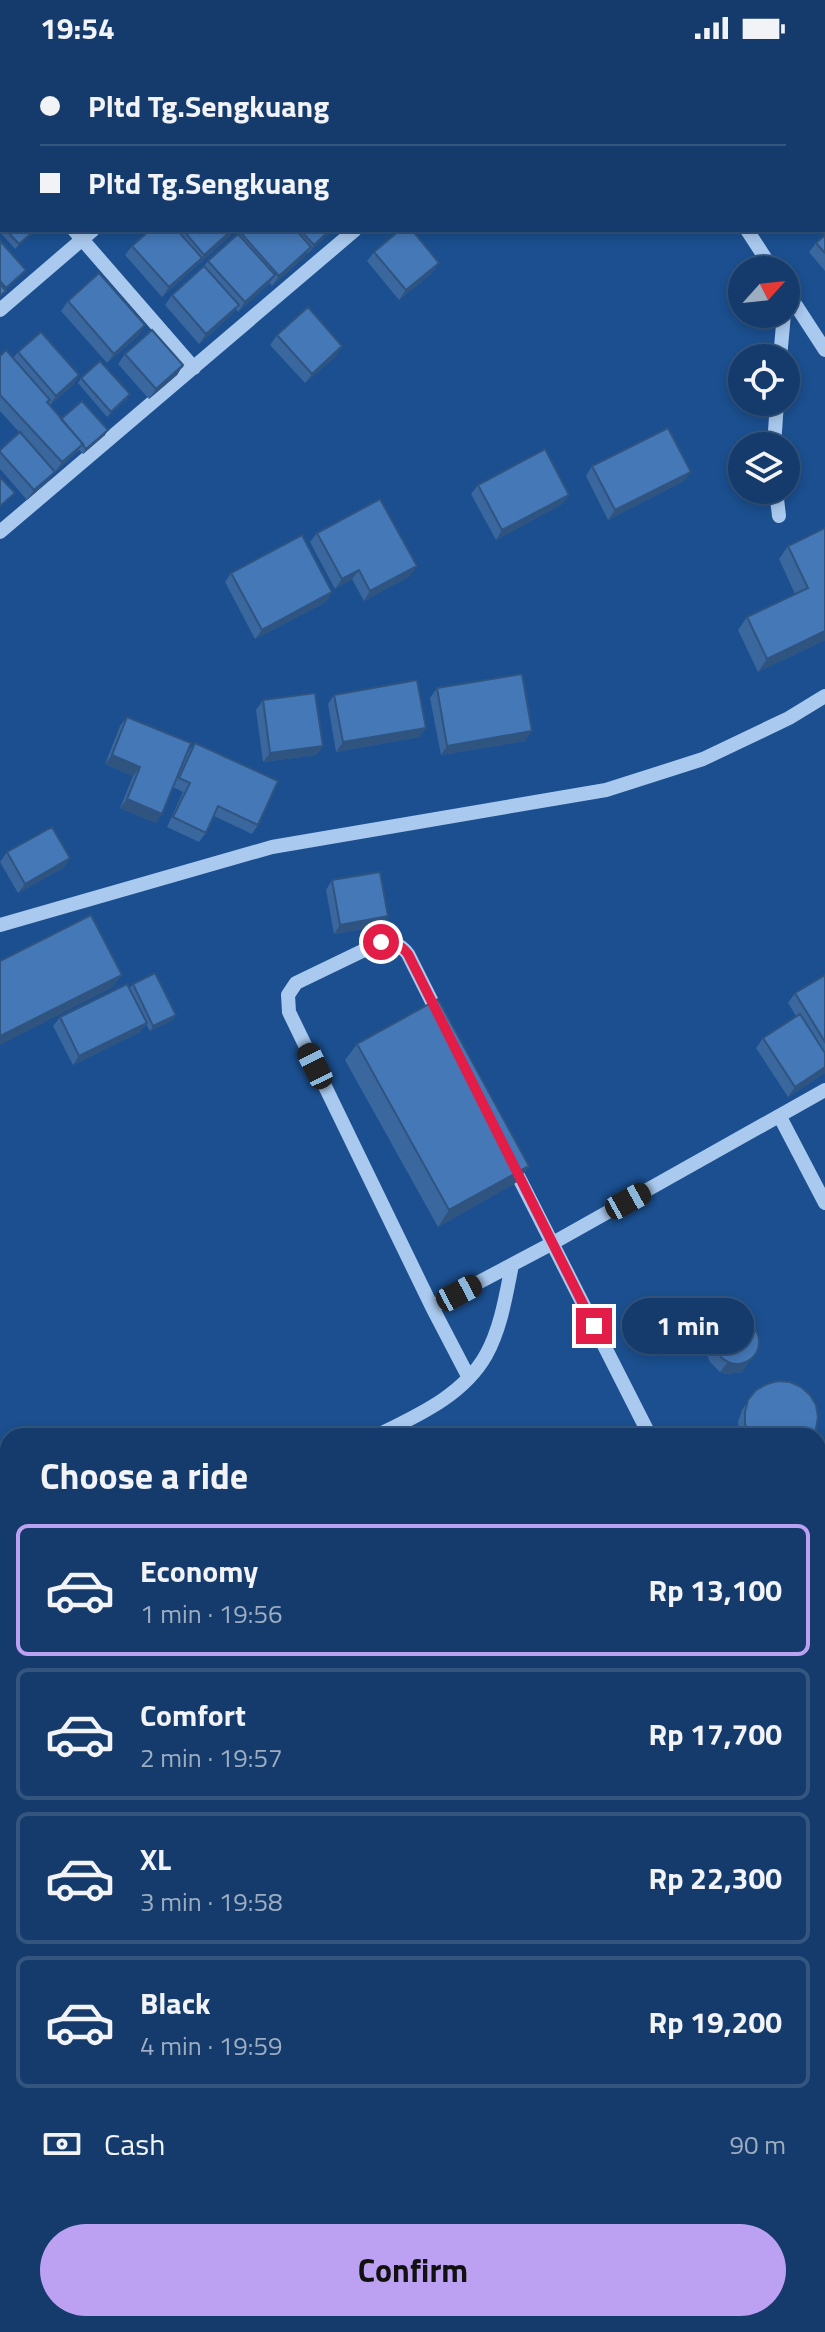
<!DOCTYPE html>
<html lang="en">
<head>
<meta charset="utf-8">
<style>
	body { margin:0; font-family:"Titillium Web",sans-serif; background:#214673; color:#f1f3f6; height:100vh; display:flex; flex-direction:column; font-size:30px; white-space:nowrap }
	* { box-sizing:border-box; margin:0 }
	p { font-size:26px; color:#9dadc1 }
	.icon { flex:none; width:44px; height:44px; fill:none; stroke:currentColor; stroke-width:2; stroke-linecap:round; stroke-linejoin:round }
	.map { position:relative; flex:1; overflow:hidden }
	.sheet { position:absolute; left:0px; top:1372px; width:826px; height:904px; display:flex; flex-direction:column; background:#143b6b; border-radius:24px 24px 0 0; box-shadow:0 4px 12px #0003,0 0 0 2px #33557e }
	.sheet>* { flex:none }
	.banner { position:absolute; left:0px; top:0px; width:826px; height:176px; box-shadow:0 4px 12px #0003,0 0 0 2px #33557e; display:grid; align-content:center; height:176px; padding:0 40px; background:#143b6b }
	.needle { width:52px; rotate:63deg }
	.controls { position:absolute; left:728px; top:200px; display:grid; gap:16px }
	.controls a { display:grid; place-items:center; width:72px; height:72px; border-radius:50%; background:#143b6b; box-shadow:0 4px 12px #0003,0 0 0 2px #33557e; font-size:40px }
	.end { position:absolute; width:36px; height:36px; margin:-18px; border:10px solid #e11d48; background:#fff; box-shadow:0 0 0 4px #fff }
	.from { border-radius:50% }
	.bubble { position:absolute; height:56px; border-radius:28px; background:#143b6b; box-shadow:0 4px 12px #0003,0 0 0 2px #33557e; font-size:26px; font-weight:700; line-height:56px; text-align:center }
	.car { position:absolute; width:24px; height:48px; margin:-24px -12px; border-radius:10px; box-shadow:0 0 6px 2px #0007; background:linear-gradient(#222 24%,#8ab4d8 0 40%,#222 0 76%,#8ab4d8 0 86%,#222 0) }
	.banner b { display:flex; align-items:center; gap:28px; height:76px; font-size:30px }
	.banner b+b { border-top:2px solid #33557e }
	.banner i { width:20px; height:20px; background:#f1f3f6 }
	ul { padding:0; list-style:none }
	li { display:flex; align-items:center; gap:24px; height:132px; margin:0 16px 12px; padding:0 24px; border:4px solid #33557e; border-radius:12px }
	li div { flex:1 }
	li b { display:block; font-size:30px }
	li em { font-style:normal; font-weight:700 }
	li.active { border-color:#bca0f2 }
	li>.icon { width:72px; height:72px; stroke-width:1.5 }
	h2 { padding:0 40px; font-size:36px; line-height:96px }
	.pay { display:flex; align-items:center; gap:20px; height:88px; padding:0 40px; font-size:30px }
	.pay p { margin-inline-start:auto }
	.primary-button { display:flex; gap:16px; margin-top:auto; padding:16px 40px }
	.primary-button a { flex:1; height:92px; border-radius:48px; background:#bca0f2; color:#111; font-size:32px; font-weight:700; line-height:92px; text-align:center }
	.status { display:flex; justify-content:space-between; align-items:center; height:56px; padding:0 40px; background:#143b6b; direction:ltr }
	.status svg { height:22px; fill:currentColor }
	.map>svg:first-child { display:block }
</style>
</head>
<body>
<div class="status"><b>19:54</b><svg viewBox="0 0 49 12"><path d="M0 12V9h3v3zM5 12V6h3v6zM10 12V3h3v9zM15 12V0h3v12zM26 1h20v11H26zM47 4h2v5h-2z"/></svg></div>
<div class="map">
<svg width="825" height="2276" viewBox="0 0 825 2276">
	<rect width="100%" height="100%" fill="#1b4f8f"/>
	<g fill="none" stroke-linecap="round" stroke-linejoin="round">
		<path stroke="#a9c9ee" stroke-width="14" d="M644,0V2
			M44,2L47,0
			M295,2L297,0
			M500,2V0
			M0,38L2,36
			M0,89L2,91
			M74,174L194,312
			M747,174L773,214
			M786,234L825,294
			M0,254L93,174
			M780,302L784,258
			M774,390L777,346
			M776,434L779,460
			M0,476L355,174
			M0,869L272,791L606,734L703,703L789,662L825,640
			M440,962L408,898C400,888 394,886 381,886L296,927L288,939L289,956L432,1251L469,1322
			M780,1061L825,1147
			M511,1106L650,1380
			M432,1251L551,1188L825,1034
			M376,1380C416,1360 463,1340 486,1299C501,1272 506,1239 512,1209
			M0,1572L8,1568
			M0,1613L8,1630
			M199,2268L200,2276
			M354,2268L355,2276"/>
	</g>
	<path fill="#3a679d" d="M91,0H181L180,2H90Z
		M200,0H278L275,2H198Z
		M2,169V174H37L15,193L0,176V171Z
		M150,174H234L231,179L162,241L125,199L132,190Z
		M244,174H333L272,230L270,227L238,256L236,253L232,258L199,288L165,249L172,239L204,210L208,205Z
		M825,179V215L809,196L816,187Z
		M374,196L439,207L432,217L399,244L367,205Z
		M68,245L139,279L107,307L61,255Z
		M277,279L336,300L305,327L270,289Z
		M18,296L79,319L73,329L50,349L61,363L105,379L83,398L79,394L55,416L30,388L55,416L48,425L27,444L0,413V394L19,376L0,355V300L13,302Z
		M125,298L183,309L177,319L149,343L118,308Z
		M81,322L127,343L107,361L78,327Z
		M592,410L684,425L608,464L586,420Z
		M478,429L569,439L562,448L496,484L471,438Z
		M825,472V584L758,616L738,574L747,561L795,538L779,503L788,490Z
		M317,477L410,520L364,545L352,523L335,533L310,486Z
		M231,517L332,536L326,546L255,583L225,526Z
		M437,632L525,685L441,699L430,642Z
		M334,639L426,672L419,681L336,696L328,648Z
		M263,644L323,690L316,699L263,706L256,654Z
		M127,661L177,722L188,696L195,687L258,769L252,778L214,760L206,777L199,786L167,771L183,736L173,731L156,767L120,752L133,720L105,708L120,670Z
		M7,796L70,802L63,812L18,837L0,806Z
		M332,824L381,870L334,878L326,834Z
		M825,919V1017L788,1041L756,992L763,982L796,960L788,947L795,937Z
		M133,928L173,964L150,975L146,968L140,976L73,1009L53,970L60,961L130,932Z
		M357,988L529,1110L517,1126L438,1171L345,1004Z
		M717,1276L742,1316L726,1318L720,1316L710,1306L707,1299L710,1285Z
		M756,1334L812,1380H739L738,1366L742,1354Z"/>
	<path fill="#305480" d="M385,0H413L412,2H394Z
		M35,174H37L15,193L19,188Z
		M232,174H234L231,179L162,241L169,231Z
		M330,174H333L307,199L314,189Z
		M311,191L305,201L272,230L279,220Z
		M439,207L432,217L399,244L406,234Z
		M275,219L268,229L238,256L245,246Z
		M239,249L232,258L199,288L206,278Z
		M145,269L139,279L107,307L114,298Z
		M342,290L336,300L305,327L312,318Z
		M183,309L177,319L149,343L156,333Z
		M79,319L73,329L50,349L56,340Z
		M130,338L127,343L107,361L111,356Z
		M108,374L105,379L83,398L86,393Z
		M83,388L76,397L55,416L62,406Z
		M55,416L48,425L27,444L34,434Z
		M691,416L684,425L608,464L615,454Z
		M569,439L562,448L496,484L502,474Z
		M417,510L410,520L364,545L370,535Z
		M359,514L352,523L335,533L342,523Z
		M332,536L326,546L255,583L262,574Z
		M825,575V584L758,616L767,603Z
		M426,672L419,681L336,696L343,686Z
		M532,675L525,685L441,699L447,690Z
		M323,690L316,699L263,706L270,697Z
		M112,699L140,711L133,720L105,708Z
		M127,743L162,758L156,767L120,752Z
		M70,802L63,812L18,837L25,828Z
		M388,860L381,870L334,878L340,869Z
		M122,919L112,932L0,989V980Z
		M176,959L173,964L150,975L153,970Z
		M147,967L140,976L73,1009L79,1000Z
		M825,1011V1017L788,1041L795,1031Z
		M529,1110L517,1126L438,1171L449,1154Z
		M758,1294L742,1316L726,1318L720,1316L727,1307Z
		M818,1487L825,1489V1501L818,1499Z
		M8,2107V2115L0,2117V2109Z
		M8,2153V2162L0,2163V2155Z"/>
	<path fill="#4478b7" stroke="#305480" stroke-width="2" d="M18,0H32L30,2H20Z
		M97,0H138L140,2H99Z
		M150,0H179L177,2H152Z
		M210,0H273L270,2H212Z
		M381,0H390L391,2H378Z
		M423,0H483V2H423Z
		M2,5V28L0,30V7Z
		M0,90L2,92V154L0,156Z
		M6,174H35L19,188Z
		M150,174H177L202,202L169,231L132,190Z
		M183,174H232L204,199Z
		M244,174H296L311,191L279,220L241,177Z
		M300,174H330L314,189Z
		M400,174H412L439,207L406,234L374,196Z
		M238,178L275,219L245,246L208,205Z
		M825,179V197L816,187Z
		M0,185L26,214L6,232L0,225Z
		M204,210L239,249L206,278L172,239Z
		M99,217L145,269L114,298L68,245Z
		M0,228L6,235L0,240Z
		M308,251L342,290L312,318L277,279Z
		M152,274L183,309L156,333L125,298Z
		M41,276L79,319L56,340L18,296Z
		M6,294L50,344L47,346L83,388L62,406L0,339V300Z
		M100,305L130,338L111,356L81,322Z
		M82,345L108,374L86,393L82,388H83L61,363Z
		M668,372L691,416L615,454L592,410Z
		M20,376L55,416L34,434L0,396V394Z
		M545,393L569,439L502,474L478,429Z
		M0,421L15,437L0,450Z
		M380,443L417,510L370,535L359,514L342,523L317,477Z
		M825,472V575L767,603L747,561L808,532L788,490Z
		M302,479L332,536L262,574L231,517Z
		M522,618L532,675L447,690L437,632Z
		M417,624L426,672L343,686L334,639Z
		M315,637L323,690L270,697L263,644Z
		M127,661L191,687L162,758L127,743L140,711L112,699Z
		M195,687L278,725L258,769L218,750L206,777L173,761L190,727L179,722Z
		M52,771L70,802L25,828L7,796Z
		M380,816L388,860L340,869L332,824Z
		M91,859L122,919L0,980V905Z
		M155,917L176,959L153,970L133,928Z
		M825,919V986L795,937Z
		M127,928L147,967L79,1000L60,961Z
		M438,943L529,1110L449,1154L357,988Z
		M800,958L825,997V1011L795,1031L763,982Z
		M715 1286a22 22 0 1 1 44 0a22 22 0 1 1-44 0Z
		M778,1325L790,1326L801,1331L810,1339L816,1349L818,1361L816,1373L812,1380H749L745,1368V1356L748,1344L756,1334L767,1328Z
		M819,1417H825V1489L818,1487V1418Z
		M825,1543V1574L821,1575L818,1569V1546Z
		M8,2053V2107L0,2109V2055Z
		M8,2113V2153L0,2155V2115Z"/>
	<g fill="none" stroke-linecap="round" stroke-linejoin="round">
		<path stroke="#e11d48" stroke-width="10" d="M381,886C394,886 400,888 408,898L594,1270"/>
	</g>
</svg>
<div class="controls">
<a><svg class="needle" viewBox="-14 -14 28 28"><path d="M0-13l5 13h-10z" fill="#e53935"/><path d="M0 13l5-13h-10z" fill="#9dadc1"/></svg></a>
<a><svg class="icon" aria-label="locate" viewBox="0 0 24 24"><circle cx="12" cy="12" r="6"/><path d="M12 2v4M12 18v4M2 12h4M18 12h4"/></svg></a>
<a><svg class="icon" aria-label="layers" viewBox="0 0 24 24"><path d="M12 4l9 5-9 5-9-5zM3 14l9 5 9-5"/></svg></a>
</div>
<i class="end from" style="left:381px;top:886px"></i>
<i class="end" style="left:594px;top:1270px"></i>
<div class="bubble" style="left:622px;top:1242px;width:132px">1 min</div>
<i class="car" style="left:315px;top:1010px;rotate:334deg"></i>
<i class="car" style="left:628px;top:1145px;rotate:61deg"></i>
<i class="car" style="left:459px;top:1237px;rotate:62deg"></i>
<div class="banner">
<b><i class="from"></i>Pltd Tg.Sengkuang</b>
<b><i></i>Pltd Tg.Sengkuang</b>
</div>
<section class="sheet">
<h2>Choose a ride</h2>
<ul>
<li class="active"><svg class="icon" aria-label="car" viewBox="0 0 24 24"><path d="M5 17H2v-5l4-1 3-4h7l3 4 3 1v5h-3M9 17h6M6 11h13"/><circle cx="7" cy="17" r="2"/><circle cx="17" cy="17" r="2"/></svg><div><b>Economy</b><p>1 min · 19:56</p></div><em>Rp 13,100</em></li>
<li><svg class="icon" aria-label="car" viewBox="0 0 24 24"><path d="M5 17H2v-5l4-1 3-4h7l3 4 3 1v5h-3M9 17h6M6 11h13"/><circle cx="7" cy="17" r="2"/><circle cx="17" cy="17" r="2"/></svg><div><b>Comfort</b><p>2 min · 19:57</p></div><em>Rp 17,700</em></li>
<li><svg class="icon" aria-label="car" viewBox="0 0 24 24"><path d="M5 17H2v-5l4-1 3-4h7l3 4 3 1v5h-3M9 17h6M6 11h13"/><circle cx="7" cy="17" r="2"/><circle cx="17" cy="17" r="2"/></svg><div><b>XL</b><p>3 min · 19:58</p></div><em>Rp 22,300</em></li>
<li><svg class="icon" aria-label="car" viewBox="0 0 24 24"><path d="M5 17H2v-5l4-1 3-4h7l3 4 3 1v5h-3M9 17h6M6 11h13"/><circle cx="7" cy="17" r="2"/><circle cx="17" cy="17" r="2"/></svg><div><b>Black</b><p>4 min · 19:59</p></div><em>Rp 19,200</em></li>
</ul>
<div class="pay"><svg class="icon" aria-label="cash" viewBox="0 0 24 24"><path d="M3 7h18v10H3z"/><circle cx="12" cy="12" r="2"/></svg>Cash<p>90 m</p></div>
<div class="primary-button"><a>Confirm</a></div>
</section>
</div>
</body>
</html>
